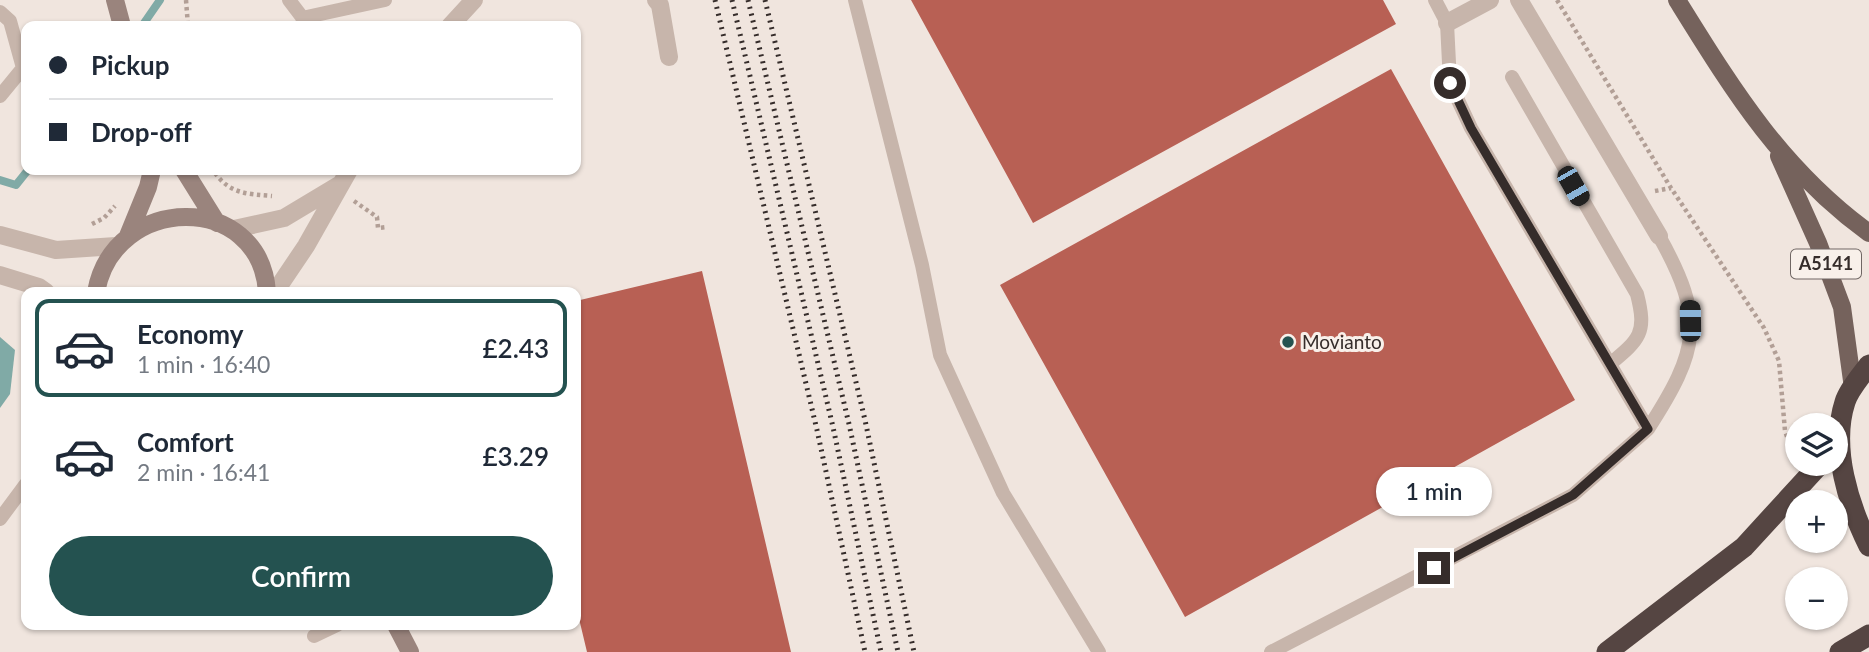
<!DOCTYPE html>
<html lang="en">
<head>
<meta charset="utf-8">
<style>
	body { margin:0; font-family:Lato,sans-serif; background:#f2f2f3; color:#1f2937; height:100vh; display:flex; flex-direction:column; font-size:26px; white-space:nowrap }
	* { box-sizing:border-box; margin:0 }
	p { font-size:23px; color:#747a83 }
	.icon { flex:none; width:38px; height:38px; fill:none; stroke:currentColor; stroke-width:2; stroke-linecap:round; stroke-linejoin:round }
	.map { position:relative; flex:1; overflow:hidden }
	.drawer { position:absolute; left:21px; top:287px; width:560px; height:343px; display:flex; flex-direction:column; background:#fff; border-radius:14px; box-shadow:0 2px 5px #0004 }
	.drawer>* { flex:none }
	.banner { position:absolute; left:21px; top:21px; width:560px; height:154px; border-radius:14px; box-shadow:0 2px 5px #0004; display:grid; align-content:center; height:154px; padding:0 28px; background:#fff }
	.tools { position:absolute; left:1785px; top:413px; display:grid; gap:14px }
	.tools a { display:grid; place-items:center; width:63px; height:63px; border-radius:50%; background:#fff; box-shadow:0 2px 5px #0004; font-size:35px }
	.end { position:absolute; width:32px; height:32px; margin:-16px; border:9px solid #352c2a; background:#fff; box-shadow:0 0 0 4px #fff }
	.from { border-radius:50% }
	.bubble { position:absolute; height:49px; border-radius:24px; background:#fff; box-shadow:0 2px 5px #0004; font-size:23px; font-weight:600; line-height:49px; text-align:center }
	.car { position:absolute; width:21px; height:42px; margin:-21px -10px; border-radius:9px; box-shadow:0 0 5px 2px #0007; background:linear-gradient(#222 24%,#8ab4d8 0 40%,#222 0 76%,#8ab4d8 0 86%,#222 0) }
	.banner b { display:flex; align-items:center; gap:24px; height:66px; font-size:26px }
	.banner b+b { border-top:2px solid #e0e1e3 }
	.banner i { width:18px; height:18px; background:#1f2937 }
	ul { padding:12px 0 0; list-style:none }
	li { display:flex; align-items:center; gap:21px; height:98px; margin:0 14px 10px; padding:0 14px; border:4px solid transparent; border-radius:14px }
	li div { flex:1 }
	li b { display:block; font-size:26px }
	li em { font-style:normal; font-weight:600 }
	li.on { border-color:#245250 }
	li>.icon { width:63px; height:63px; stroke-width:1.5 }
	.action { display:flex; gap:14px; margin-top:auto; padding:14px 28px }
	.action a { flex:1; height:80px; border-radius:42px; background:#245250; color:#fff; font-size:28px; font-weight:600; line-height:80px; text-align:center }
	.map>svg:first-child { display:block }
</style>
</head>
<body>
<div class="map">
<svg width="1869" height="652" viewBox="0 0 1869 652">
	<rect width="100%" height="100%" fill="#f0e5de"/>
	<path fill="#80aaa6" d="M0,337L15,350L10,394L0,408Z"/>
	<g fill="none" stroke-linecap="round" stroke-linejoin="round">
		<path stroke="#80aaa6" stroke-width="8" d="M142,26L160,0
			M0,180L16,185L28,170"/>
	</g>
	<path fill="#b86054" d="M911,0H1383L1396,24L1033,223Z
		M1391,69L1575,400L1185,617L1000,285Z
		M702,271L791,652H587L576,606V301Z"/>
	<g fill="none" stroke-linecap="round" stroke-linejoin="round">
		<path stroke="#b29f96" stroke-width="4.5" stroke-dasharray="3.5 3.5" stroke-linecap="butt" d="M186,0L188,26
			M1557,0L1671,188L1764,328L1779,361L1785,431L1795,459
			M215,173C230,194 248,194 272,196
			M1655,191L1671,188
			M354,201L377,217L378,228L387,227
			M92,224L104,218L115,206"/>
		<path stroke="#c7b5ab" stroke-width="14" d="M289,0L308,25
			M855,0L922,265L940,355L1003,493L1099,652
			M0,12L10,21L23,68L0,96
			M302,18L385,0
			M1512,77L1637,294C1647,333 1640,339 1610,364
			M1648,429C1699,350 1706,320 1659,236
			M0,519L26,484
			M314,636L337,625
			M1271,652L1573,495L1648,429L1471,128L1450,83L1447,23L1435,0"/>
		<path stroke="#c7b5ab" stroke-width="18" d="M656,0L660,5L669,57
			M1519,0L1659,236
			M1447,23L1490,0
			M450,26L474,0
			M234,229L284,218L339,185
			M0,235L56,250L116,246
			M0,275L39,287L46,292
			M275,292L306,246L349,170"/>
		<path stroke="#9a847d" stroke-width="18" d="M115,0L122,26
			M184,170L217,223
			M128,236L148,187L152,170
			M96,292C114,193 260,191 267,292
			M396,625L410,652"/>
		<path stroke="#75625c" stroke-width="18" d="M1677,0C1733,90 1781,169 1869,233
			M1779,156L1818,243L1842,307L1853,388"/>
		<path stroke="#554542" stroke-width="21" d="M1869,365C1861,376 1849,389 1845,402C1830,448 1849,506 1869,546
			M1607,652L1744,547L1820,464
			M1840,652L1869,635"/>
		<path stroke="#352c2a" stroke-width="5" stroke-dasharray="2 5" stroke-linecap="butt" d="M715,0L817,430L865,652
			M732,0L833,427L881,652
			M748,0L849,424L898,652
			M765,0L865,420L914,652"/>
	</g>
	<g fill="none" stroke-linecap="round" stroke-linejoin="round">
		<path stroke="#352c2a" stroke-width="9" d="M1434,568L1573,495L1648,429L1471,128L1450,83"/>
	</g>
	<circle fill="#245250" stroke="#f8f0ea" stroke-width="2.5" cx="1288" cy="342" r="7"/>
	<g text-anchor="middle" stroke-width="6" stroke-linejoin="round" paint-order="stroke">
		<rect fill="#f8f0ea" stroke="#706764" stroke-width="2" x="1791" y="249.5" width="70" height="29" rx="5"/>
		<g font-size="18" font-weight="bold" fill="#352c2a">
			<text x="1826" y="270">A5141</text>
		</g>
		<g font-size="19" fill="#352c2a" stroke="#f8f0ea" text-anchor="start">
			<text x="1302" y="349">Movianto</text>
		</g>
	</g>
</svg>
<div class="tools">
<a><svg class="icon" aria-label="layers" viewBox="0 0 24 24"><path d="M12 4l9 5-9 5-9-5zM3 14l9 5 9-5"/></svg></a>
<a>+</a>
<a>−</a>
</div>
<i class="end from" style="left:1450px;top:83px"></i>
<i class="end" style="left:1434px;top:568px"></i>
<div class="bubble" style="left:1376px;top:467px;width:116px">1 min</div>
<i class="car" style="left:1573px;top:186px;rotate:150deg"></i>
<i class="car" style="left:1690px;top:321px;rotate:359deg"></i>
<div class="banner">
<b><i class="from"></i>Pickup</b>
<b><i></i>Drop-off</b>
</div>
<section class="drawer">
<ul>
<li class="on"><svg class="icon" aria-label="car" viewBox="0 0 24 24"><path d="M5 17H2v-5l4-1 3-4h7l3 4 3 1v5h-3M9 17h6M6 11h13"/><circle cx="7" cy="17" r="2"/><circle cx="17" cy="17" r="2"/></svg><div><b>Economy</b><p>1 min · 16:40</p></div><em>£2.43</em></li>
<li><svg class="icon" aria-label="car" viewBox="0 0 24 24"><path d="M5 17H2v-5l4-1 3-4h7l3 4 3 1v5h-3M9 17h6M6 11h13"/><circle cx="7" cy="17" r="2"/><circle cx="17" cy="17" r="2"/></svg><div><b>Comfort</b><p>2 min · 16:41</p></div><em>£3.29</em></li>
</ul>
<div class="action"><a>Confirm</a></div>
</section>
</div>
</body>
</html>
